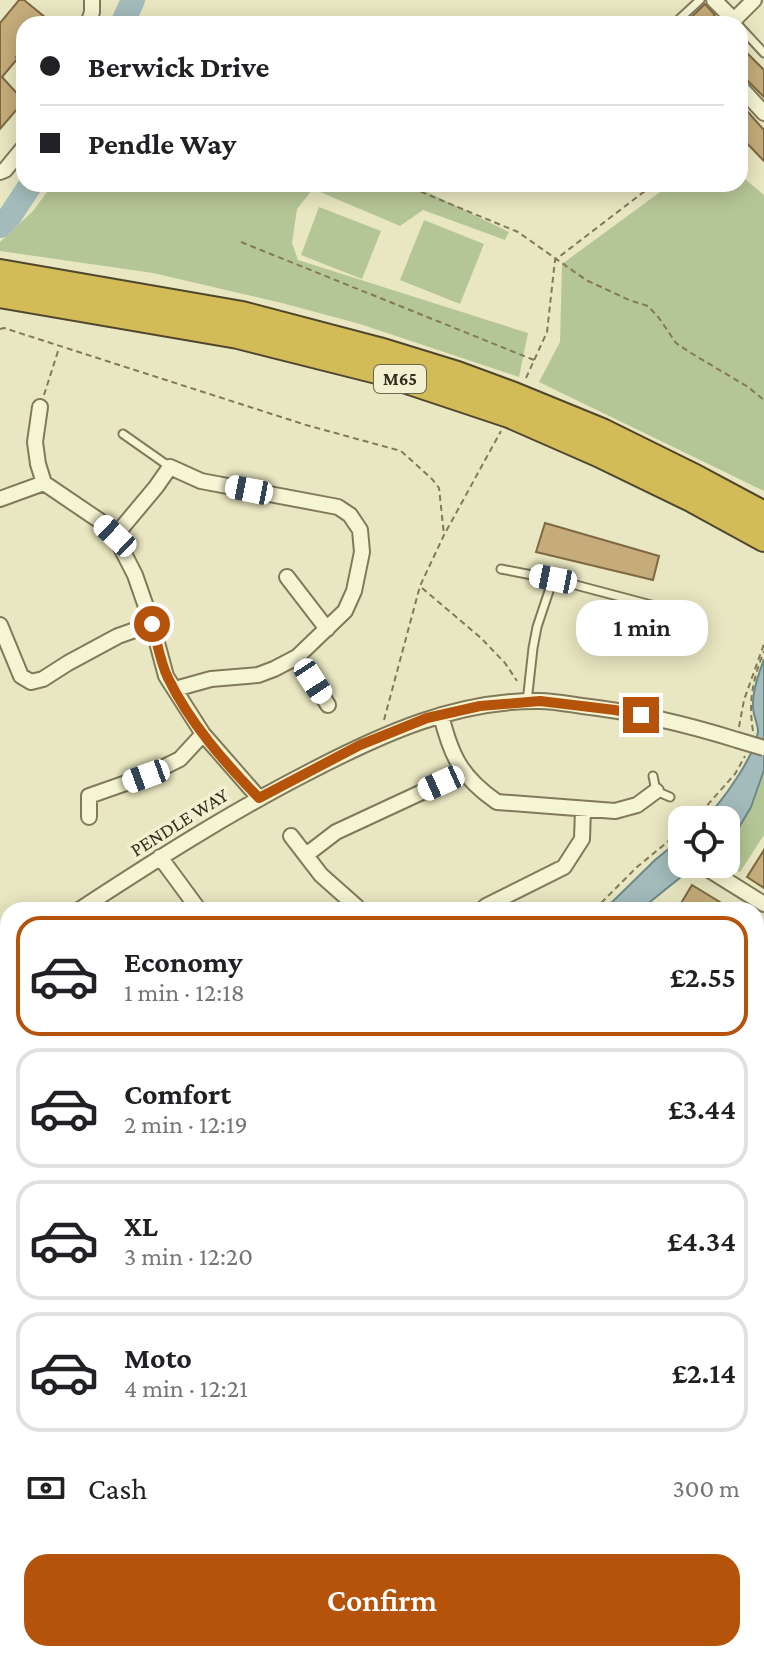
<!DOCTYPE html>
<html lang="en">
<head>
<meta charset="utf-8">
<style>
	body { margin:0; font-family:"Crimson Pro",serif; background:#f6f6f6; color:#202124; height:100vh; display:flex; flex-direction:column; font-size:30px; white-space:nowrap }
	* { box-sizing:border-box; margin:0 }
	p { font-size:26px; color:#757577 }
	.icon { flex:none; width:44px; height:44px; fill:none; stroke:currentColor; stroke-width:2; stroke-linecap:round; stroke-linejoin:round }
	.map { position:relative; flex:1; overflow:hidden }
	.panel { position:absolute; left:0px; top:902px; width:764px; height:760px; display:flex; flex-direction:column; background:#fff; border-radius:24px 24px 0 0; box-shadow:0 4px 20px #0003 }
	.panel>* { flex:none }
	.guide { position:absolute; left:16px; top:16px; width:732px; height:176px; border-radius:24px; box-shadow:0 4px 20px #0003; display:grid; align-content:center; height:176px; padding:0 24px; background:#fff }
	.buttons { position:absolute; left:668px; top:806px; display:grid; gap:16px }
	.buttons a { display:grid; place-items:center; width:72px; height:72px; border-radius:16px; background:#fff; box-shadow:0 4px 20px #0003; font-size:40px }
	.end { position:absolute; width:36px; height:36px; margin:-18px; border:10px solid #b45309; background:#fff; box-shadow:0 0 0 4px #fff }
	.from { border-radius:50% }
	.bubble { position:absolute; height:56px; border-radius:24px; background:#fff; box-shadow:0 4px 20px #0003; font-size:26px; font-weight:600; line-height:56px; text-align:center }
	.car { position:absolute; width:24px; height:48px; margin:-24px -12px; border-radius:10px; box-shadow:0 0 6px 2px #0007; background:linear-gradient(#fff 24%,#345 0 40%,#fff 0 76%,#345 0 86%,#fff 0) }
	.guide b { display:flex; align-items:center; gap:28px; height:76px; font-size:30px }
	.guide b+b { border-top:2px solid #e0e0e0 }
	.guide i { width:20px; height:20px; background:#202124 }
	ul { padding:14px 0 0; list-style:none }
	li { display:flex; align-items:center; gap:24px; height:120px; margin:0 16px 12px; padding:0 8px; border:4px solid #e0e0e0; border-radius:24px }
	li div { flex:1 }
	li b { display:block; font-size:30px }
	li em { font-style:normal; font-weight:600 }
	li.current { border-color:#b45309 }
	li>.icon { width:72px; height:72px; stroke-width:1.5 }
	.pay { display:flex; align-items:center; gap:20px; height:88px; padding:0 24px; font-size:30px }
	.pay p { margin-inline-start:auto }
	.action { display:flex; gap:16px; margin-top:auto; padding:16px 24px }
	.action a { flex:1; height:92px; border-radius:24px; background:#b45309; color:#fff; font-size:32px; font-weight:600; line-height:92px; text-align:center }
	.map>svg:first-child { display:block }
</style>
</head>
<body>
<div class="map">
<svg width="764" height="1662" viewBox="0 0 764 1662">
	<rect width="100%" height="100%" fill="#e9e7c1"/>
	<path fill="#b5c696" d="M740,175L764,195V491L539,382L560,342L562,264L671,184H740Z
		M53,184H411L509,232L505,240L423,210L400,226L313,189L297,209L292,243L298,260L528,333L519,377L360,324L282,303L153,273L0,251V242L33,211Z
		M319,207L381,231L362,279L301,255Z
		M424,220L484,244L460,304L400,280Z
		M764,770V835L740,872L724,864H726V840C747,821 757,797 764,770Z"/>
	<path fill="#a3bcbb" stroke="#6c8989" stroke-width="2" d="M764,659V770L751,807L738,829L726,840V820H703C721,804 756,755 758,731C758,724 753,715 753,707C752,691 759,674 764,659Z
		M682,838V864H697L640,910H604L655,860Z"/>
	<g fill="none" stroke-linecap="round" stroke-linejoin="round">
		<path stroke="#a3bcbb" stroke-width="24" d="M122,24L133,0
			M0,226L10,216L31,184"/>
	</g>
	<path fill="#c5ac7a" stroke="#7e6942" stroke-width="2" d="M19,0H24L46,18L42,24H24V46L16,57L18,58L2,77L24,101L0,129V23Z
		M705,4L715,15L706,24H684Z
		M740,46L764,70V97L747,80L740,77Z
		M747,111L764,130V161L740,136V115Z
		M545,523L659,556L653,580L536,552Z
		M764,850V888L747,877Z
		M692,885L733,910H677Z"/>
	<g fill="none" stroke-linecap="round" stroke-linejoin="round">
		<g stroke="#81795a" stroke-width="11">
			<path id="service" d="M674,24L700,0
				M740,27L764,53
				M740,109L750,98
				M123,434L170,467
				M501,569L553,579L537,627L533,648L527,702
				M553,579L655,606
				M653,776L656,791L670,797"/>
		</g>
		<g stroke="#81795a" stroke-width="18">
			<path id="minor" d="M714,0L734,20
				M88,24L92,12V0
				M730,24L754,0
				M740,87L764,113
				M0,172L5,170L24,147
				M40,407L35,442L38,464L44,483L100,521L115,536L135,575L152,624L166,676L203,734L259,798
				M0,499L44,483
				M115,536L156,487L170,467L201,481L338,507L350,515L360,530L362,552L354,591L345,611L297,657L274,669L258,675L211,679L175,689
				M287,577L327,629
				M0,625L21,676L31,682L43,679L68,663L118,636L152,624
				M297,657L328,705
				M441,715C451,756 461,777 497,802L615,811L637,805L656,791
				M89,817V796L146,776L180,759L203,734
				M291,836L321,875L357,907L355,910
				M306,855L336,832L463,773
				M160,857L199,910
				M703,866L764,904
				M79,910C154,861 229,813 309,772C382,734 456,700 540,701C553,701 568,704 582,706C635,712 686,724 737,740
				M482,910L486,906L564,867L582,839L583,809
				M0,949L6,958
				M756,978L764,965
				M756,1033L764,1036
				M0,1072L4,1069
				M0,1206L8,1208
				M756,1223L764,1227
				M756,1406L764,1410
				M0,1560L8,1552
				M756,1607L764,1598
				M419,1654L427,1662
				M646,1654L656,1662
				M106,1662L114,1654
				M707,1662L716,1654"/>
		</g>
		<g stroke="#4f462e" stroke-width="28">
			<path id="motorway" d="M0,272L242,314L379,350L457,374L514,395L602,431L695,477L764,514
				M0,295L238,336L377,371L509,415L598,454L691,499L764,539"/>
		</g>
		<path stroke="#81795a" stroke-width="2" stroke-dasharray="6 4" stroke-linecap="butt" d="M402,184L518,232L586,280L629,300L648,306L659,318L676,343L691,353L748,387L764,400
			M241,242L534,360
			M0,329L4,328L306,425L401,451L432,479L439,488L444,535
			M526,378L547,332L555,260L654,184
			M44,395L59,348
			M422,588L481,638L505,663L517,681
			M384,720L420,586L444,535L501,431
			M739,727L744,700L764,644
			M753,731C748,700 753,680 764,651
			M694,820L735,774L745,756
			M594,910L637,867L682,830
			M3,971L8,978
			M0,989L8,983
			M0,1047L6,1056
			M0,1087L8,1093
			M756,1309L764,1313
			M0,1370L8,1385"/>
		<use href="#service" stroke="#f5f4d3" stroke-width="7"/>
		<use href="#minor" stroke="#f5f4d3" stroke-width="14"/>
		<use href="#motorway" stroke="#d3bb58" stroke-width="24"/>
		<g stroke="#81795a" stroke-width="18" stroke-linecap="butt">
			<path id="minor-bridge" d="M737,740L764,748"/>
		</g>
		<use href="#minor-bridge" stroke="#f5f4d3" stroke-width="14"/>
	</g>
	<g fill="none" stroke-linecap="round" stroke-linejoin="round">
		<path stroke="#b45309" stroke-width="10" d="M152,624C157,641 160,662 168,678C190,723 224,762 259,798L360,745L427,718L480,706L540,701L615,710L641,715"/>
	</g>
	<g text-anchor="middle" stroke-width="7" stroke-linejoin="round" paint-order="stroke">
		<rect fill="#f2f0d0" stroke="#6c6853" stroke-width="2" x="374" y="365" width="52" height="28" rx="6"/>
		<g font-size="18" font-weight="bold" fill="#322d1d">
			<text x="400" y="385">M65</text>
		</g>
		<g font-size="20" fill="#322d1d" stroke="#f2f0d0">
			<text transform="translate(179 822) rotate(-32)" y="7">PENDLE WAY</text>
		</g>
	</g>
</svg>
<div class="buttons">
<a><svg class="icon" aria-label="locate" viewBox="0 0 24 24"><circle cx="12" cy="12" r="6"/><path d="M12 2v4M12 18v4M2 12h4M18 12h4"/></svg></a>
</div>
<i class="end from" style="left:152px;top:624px"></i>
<i class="end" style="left:641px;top:715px"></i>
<div class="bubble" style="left:576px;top:600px;width:132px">1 min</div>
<i class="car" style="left:249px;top:490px;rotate:281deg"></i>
<i class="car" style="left:115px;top:536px;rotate:313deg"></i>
<i class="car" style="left:553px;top:579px;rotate:281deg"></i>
<i class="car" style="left:313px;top:681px;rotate:147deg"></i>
<i class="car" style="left:146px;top:776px;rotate:250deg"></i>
<i class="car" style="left:441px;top:783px;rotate:246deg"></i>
<div class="guide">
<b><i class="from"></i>Berwick Drive</b>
<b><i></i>Pendle Way</b>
</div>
<section class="panel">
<ul>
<li class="current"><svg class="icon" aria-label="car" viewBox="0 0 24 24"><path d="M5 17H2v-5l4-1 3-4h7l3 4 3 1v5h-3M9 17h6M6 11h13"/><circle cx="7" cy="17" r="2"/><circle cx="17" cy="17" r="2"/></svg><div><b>Economy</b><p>1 min · 12:18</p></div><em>£2.55</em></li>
<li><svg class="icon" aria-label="car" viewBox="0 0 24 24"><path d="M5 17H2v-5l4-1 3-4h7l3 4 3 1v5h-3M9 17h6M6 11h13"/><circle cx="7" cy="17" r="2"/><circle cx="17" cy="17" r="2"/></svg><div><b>Comfort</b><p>2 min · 12:19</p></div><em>£3.44</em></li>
<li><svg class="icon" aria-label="car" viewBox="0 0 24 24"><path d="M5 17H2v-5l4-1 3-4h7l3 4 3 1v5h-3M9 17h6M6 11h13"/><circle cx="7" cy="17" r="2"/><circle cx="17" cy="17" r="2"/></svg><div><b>XL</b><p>3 min · 12:20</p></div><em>£4.34</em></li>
<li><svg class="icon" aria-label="car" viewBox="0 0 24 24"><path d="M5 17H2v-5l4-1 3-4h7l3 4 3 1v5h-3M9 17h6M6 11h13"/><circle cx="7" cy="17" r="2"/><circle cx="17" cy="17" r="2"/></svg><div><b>Moto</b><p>4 min · 12:21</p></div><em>£2.14</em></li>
</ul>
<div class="pay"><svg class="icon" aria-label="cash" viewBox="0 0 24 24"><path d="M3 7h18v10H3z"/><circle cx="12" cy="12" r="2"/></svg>Cash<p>300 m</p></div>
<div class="action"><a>Confirm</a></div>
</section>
</div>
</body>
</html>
